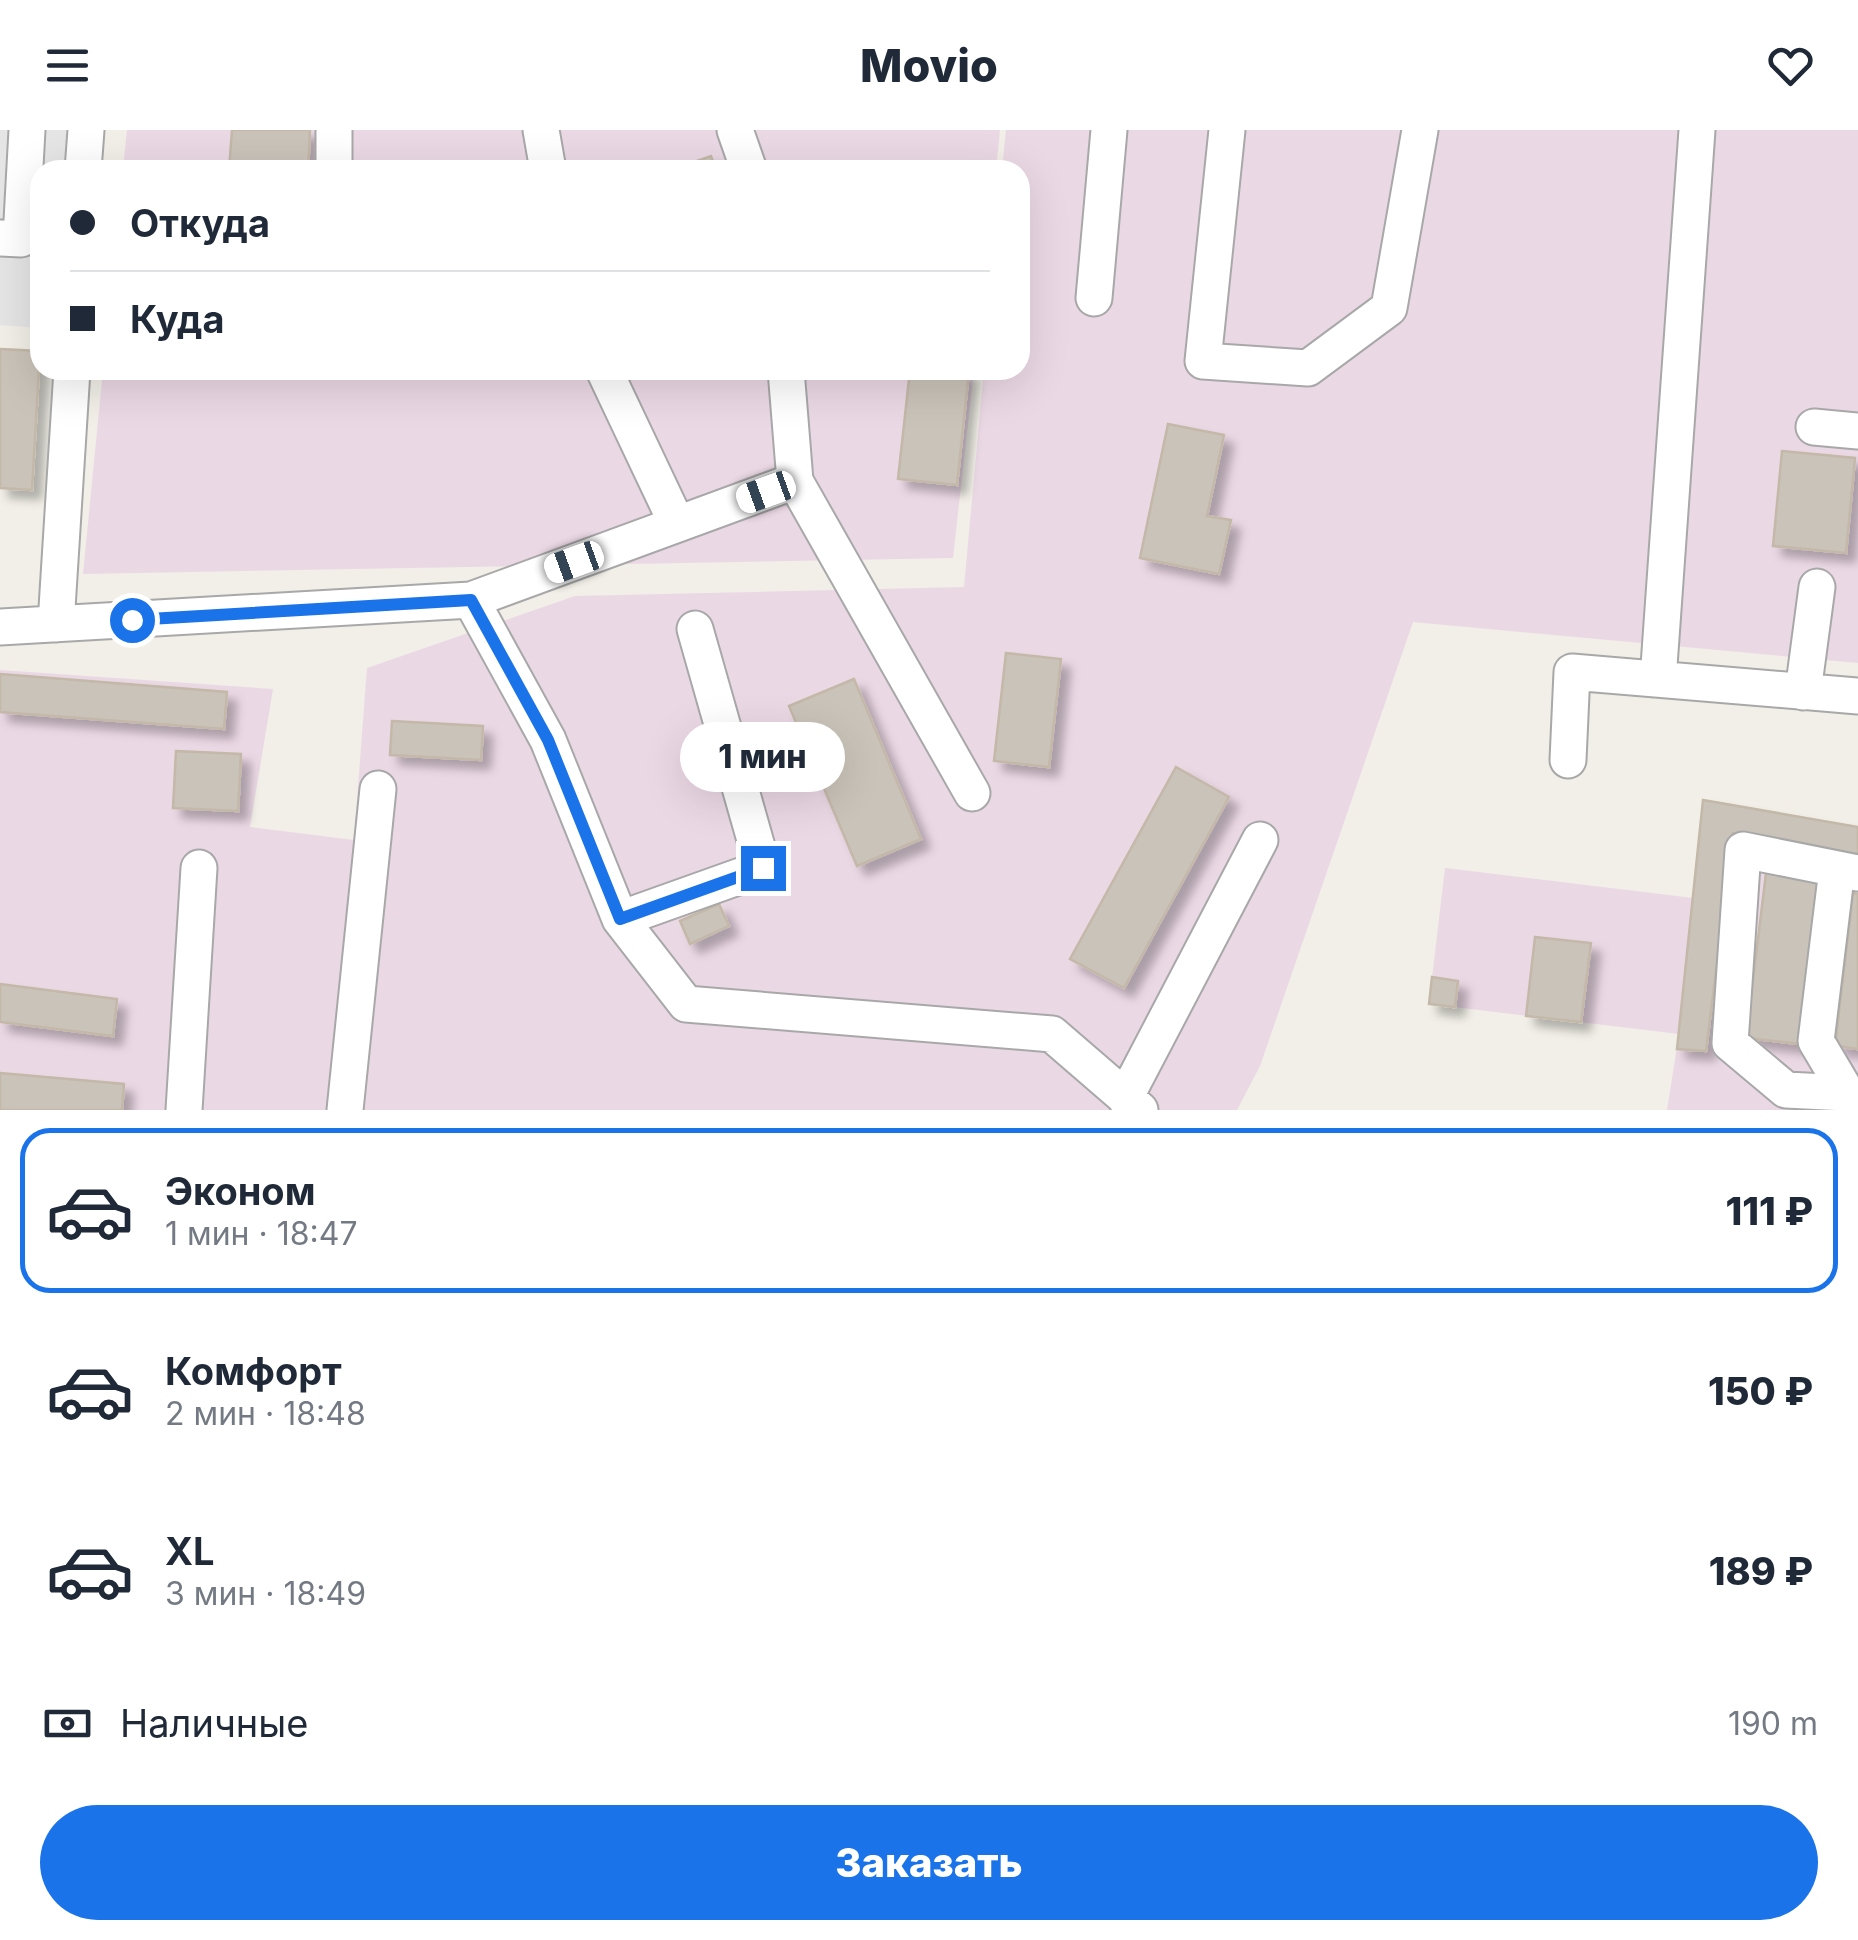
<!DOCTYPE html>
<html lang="ru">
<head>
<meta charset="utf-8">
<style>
	body { margin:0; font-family:Inter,sans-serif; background:#f2f2f3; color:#1f2937; height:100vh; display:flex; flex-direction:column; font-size:38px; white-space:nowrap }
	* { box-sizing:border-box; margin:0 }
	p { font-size:32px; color:#747a83 }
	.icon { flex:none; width:55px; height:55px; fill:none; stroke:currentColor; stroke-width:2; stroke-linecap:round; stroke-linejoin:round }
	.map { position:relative; height:980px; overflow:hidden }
	.details { display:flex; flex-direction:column; background:#fff; flex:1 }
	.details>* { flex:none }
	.banner { position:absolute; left:30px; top:30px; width:1000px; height:220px; border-radius:30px; box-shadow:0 10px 40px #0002; display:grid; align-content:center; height:220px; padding:0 40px; background:#fff }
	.end { position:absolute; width:45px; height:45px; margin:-22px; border:12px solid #1a73e8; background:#fff; box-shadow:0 0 0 5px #fff }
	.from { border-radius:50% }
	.bubble { position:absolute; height:70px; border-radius:35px; background:#fff; box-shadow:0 10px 40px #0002; font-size:32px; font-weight:800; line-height:70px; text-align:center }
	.car { position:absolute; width:30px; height:60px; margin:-30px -15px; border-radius:12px; box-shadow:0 0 8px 2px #0007; background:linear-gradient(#fff 24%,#345 0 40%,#fff 0 76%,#345 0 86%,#fff 0) }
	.banner b { display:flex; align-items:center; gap:35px; height:95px; font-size:38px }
	.banner b+b { border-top:2px solid #e0e1e3 }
	.banner i { width:25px; height:25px; background:#1f2937 }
	ul { padding:18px 0 0; list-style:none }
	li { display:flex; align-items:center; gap:30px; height:165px; margin:0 20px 15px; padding:0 20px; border:5px solid transparent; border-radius:30px }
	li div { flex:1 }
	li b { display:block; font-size:38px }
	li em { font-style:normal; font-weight:800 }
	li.selected { border-color:#1a73e8 }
	li>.icon { width:90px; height:90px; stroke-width:1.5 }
	.pay { display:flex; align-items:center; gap:25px; height:110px; padding:0 40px; font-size:38px }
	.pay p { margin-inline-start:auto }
	.action { display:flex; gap:20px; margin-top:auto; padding:20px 40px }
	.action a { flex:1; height:115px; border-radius:60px; background:#1a73e8; color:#fff; font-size:40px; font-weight:800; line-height:115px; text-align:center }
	header { display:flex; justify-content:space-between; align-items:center; height:130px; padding:0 40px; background:#fff; font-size:45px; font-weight:800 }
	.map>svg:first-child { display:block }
</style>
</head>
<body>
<header><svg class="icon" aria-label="menu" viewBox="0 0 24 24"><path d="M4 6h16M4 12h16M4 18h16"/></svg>Movio<svg class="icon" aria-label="heart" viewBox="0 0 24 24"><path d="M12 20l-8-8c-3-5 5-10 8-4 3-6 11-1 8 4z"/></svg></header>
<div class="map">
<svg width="1858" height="980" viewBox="0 0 1858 980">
	<defs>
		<filter id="shadow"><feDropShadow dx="9" dy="9" stdDeviation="5" flood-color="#0004"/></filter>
	</defs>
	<rect width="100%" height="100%" fill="#f1efe7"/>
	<path fill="#ebd8e5" d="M127,0H1000L996,40H123Z
		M1006,0H1858V533L1413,492L1260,936L1237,980H0V540L273,559L250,697L354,710L367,538L575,466L964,457L984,240H1020V40H1002Z
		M103,240H974L953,428L83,444Z
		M1703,670L1858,697V980H1667L1679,904L1429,874L1445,738L1693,768Z"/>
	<path fill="#e5e5e5" d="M0,0H77L73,40H40V198L0,195Z"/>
	<path fill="#cac3b9" stroke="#c4b8a8" stroke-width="2.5" filter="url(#shadow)" d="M232,0H310L308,40H229Z
		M711,26L716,40H671Z
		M0,219L40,221L32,360L0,358Z
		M910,240H969L957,355L898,349Z
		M1168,294L1224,305L1207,386L1231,390L1219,444L1140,428Z
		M1782,321L1855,328L1846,423L1773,416Z
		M1006,523L1061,529L1049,637L994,631Z
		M0,544L227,562L224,599L0,582Z
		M854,549L921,709L857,736L789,576Z
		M392,591L483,596L481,630L390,625Z
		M176,621L241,624L238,681L173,678Z
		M1176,637L1229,667L1124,858L1070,829Z
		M1703,670L1858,697V726L1733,703L1706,921L1677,919Z
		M1766,743L1820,750L1800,914L1746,908Z
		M1853,763L1858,764V919L1835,916Z
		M719,774L729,796L690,814L680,791Z
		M1535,807L1591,813L1581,892L1526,886Z
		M1432,847L1458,851L1455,877L1429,874Z
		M0,854L117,869L113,906L0,892Z
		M0,943L124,954L122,980H0Z"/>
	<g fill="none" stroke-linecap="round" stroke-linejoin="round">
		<g stroke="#a8a8a8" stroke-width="39">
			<path id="minor" d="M541,0L548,40
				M735,0L749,40
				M1227,0L1203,231L1308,238L1389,178L1420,0
				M83,40L86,0
				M334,40V0
				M0,108L21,109L27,0
				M1094,168L1109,0
				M604,240L677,394
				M1814,297L1858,301
				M795,351L972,663
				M471,470L795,351L786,240
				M56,494L72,240
				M0,497L471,470L548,610L620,789L686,874L1052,904L1140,980
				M1655,549L1659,536L1697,0
				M1803,562L1817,457
				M1568,630L1572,542L1858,566
				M1837,739L1816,911L1854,975
				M620,789L763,738L695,499
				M1846,963L1786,960L1730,913L1743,720L1858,743
				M1125,968L1260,710
				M184,980L199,738
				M345,980L378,659"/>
		</g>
		<use href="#minor" stroke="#fff" stroke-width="35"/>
	</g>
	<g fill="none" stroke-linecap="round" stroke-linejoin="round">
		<path stroke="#1a73e8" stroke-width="12" d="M132,490L471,470L548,610L620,789L763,738"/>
	</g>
</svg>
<i class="end from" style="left:132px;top:490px"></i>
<i class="end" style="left:763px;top:738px"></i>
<div class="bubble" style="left:680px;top:592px;width:165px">1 мин</div>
<i class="car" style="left:766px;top:362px;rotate:250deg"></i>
<i class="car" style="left:574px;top:432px;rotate:250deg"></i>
<div class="banner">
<b><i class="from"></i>Откуда</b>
<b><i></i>Куда</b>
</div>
</div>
<section class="details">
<ul>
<li class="selected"><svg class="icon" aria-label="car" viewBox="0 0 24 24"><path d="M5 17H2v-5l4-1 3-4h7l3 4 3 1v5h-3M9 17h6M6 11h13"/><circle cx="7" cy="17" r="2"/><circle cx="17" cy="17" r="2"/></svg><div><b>Эконом</b><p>1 мин · 18:47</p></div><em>111 ₽</em></li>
<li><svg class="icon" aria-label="car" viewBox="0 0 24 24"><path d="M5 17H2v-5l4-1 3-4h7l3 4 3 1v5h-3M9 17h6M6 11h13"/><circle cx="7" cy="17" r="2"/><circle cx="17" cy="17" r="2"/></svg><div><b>Комфорт</b><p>2 мин · 18:48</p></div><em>150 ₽</em></li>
<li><svg class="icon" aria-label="car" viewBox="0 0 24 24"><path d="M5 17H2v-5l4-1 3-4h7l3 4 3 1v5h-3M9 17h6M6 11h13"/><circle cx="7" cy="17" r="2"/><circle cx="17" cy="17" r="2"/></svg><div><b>XL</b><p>3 мин · 18:49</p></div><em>189 ₽</em></li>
</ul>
<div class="pay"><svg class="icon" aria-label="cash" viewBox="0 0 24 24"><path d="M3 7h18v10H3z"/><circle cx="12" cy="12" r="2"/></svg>Наличные<p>190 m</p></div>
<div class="action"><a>Заказать</a></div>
</section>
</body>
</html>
